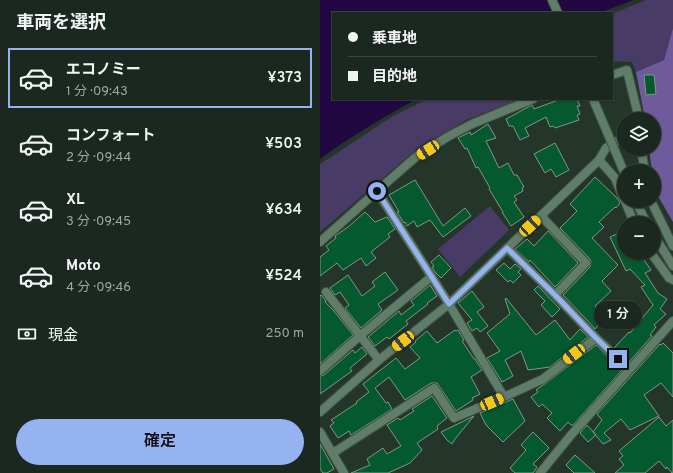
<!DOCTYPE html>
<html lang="ja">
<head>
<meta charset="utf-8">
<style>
	body { margin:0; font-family:Overpass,"Noto Sans JP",sans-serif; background:#28342c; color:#f1f3f6; height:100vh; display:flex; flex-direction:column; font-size:15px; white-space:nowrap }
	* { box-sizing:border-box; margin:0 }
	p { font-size:13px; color:#a0a6a4 }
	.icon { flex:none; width:22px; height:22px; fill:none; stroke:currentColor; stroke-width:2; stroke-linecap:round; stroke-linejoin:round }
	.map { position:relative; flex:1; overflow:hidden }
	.side { display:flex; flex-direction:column; background:#1b281f; width:320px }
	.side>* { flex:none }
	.guide { position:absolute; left:12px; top:12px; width:281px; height:88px; border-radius:0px; box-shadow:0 1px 3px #0004,0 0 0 1px #39443d; display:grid; align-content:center; height:88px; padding:0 16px; background:#1b281f }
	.buttons { position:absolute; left:297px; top:112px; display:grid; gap:8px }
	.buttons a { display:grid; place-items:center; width:44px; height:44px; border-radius:50%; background:#1b281f; box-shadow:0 1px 3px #0004,0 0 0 1px #39443d; font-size:20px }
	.end { position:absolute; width:18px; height:18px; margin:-9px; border:5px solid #95b2f1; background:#111; box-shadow:0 0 0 2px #111 }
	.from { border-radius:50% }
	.bubble { position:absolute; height:28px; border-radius:14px; background:#1b281f; box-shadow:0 1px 3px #0004,0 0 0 1px #39443d; font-size:13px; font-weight:600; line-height:28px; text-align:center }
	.car { position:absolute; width:12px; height:24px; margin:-12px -6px; border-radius:5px; box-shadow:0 0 3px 1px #0007; background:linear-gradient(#f5c518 24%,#345 0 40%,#f5c518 0 76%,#345 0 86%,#f5c518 0) }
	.guide b { display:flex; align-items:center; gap:14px; height:38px; font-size:15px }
	.guide b+b { border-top:1px solid #39443d }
	.guide i { width:10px; height:10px; background:#f1f3f6 }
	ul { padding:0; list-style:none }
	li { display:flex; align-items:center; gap:12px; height:60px; margin:0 8px 6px; padding:0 8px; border:2px solid transparent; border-radius:0px }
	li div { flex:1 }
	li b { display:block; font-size:15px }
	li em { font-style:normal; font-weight:600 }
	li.active { border-color:#95b2f1 }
	li>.icon { width:36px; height:36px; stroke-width:1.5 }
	h2 { padding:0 16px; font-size:18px; line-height:48px }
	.pay { display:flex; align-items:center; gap:10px; height:44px; padding:0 16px; font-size:15px }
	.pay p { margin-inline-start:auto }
	.action { display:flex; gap:8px; margin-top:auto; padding:8px 16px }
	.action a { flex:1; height:46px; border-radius:24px; background:#95b2f1; color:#111; font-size:16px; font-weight:600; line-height:46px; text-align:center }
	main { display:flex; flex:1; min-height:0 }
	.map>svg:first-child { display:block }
</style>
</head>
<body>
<main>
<section class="side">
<h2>車両を選択</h2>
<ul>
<li class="active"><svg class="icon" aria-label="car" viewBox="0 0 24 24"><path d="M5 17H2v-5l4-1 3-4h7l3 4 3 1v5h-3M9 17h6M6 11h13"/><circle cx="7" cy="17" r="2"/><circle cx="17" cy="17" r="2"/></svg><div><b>エコノミー</b><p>1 分 · 09:43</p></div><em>¥373</em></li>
<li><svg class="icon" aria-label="car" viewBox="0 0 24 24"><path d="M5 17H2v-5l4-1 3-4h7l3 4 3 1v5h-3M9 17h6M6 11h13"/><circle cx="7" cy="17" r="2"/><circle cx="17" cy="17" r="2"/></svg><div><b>コンフォート</b><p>2 分 · 09:44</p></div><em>¥503</em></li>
<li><svg class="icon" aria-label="car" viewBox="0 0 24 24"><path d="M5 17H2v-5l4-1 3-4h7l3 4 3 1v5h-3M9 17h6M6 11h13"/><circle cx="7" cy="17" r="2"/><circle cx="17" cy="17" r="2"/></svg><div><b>XL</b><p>3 分 · 09:45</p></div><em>¥634</em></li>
<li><svg class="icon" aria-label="car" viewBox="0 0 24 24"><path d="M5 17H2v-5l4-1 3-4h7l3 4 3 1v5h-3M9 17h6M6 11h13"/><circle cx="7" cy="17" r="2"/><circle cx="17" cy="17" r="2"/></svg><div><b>Moto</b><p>4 分 · 09:46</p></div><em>¥524</em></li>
</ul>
<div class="pay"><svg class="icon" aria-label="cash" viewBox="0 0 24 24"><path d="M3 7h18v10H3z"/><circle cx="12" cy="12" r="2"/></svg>現金<p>250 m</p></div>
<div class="action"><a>確定</a></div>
</section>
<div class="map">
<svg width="353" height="473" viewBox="0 0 353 473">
	<rect width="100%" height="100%" fill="#243629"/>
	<path fill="#483b65" d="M326,0H353V28L344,60L316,72L312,62L292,61V14Z
		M108,99H201L148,119L97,149L0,232V164L73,116Z
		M170,206L189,230L140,277L118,249Z"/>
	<path fill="#6f5b9b" d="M353,28V222L335,191L334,171H332L329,149H334V119H325L316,72L344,60Z"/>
	<path fill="#210842" d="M0,0H314L279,13H13V99H97C64,117 31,136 0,159Z"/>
	<path fill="#04592f" stroke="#839788" d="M324,75H334L336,94L326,95Z
		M241,99H257L260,106H257L260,114L257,115L259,120L235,128L233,126L230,127L226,117L205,128L209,136L200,140L193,126H189L186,119L212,105L214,109Z
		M168,124L176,138L166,141L179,168L188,163L194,175H197L204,187L202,188L203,191L194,196L197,200L194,202L204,217L191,226L182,212H183L169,189L170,188L158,167L156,168L147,148L145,149L138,138L150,132L151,135Z
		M235,143L249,170L236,177L231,169L225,173L214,154Z
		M275,177L297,198L300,203L296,208L295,207L279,222L284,227L272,238L298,265L282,281L291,291L275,306L286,316L275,329L268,321L243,295L270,267L271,262L270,259L240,228L257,211L250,204Z
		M95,180L123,226L145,208L151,216L123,237L110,220L97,227L94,221L87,226L85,222L84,223L77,212H79L69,195Z
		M45,212L55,222L67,217L75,229L68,234L70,237L51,252L56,258L46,266L41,258L23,270L17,263L0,276V257L9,250L6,246L16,238L15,236L28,227Z
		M228,231L258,263L235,287L210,260L209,262L195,249L207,239L214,246Z
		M304,231V253H319L331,270L325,273L338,293L347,299L340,309L346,314L334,325L336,327L330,335L332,336L309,362L294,348L309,332L310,333L333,305L321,287L325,285L310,269L306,271L290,237Z
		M119,255L131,268L121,278L115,272L112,267L114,266L111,262Z
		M184,263L190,269L195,264L201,269L198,272L201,275L193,283L190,280L188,282L176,270Z
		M65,272L78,290L58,304L62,310L41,328L25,308L29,305L20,292L15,295L10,288L28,275L42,296L55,286L52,282Z
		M110,285L117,296L107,303L108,304L86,321L88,324L69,339L67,337L55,346L48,337L79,311L81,315L94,305L91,301Z
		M218,286L240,309L232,317L221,305L225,301L214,290Z
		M152,291L164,307L157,312L168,326L160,332L157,328L152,331L147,323L152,320L138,303Z
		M1,295L6,301L5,302L13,310L33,335L0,364V296Z
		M186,298L216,335L235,320L250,340L260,329L268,337L230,367L208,370L201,351L185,360L193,376L182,382L167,358L180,351L167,333L190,314L185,299Z
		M135,330L136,331L138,330L144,340L142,341L154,359H155L162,370L151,377L160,394L152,398L153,400L136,411L117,383H111L85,400L69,377L55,388L66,403L68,402L72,409L31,435L29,431L18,438L10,426L14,423L11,420L37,403L36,402L49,392L43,384L76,358L85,369L100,358L90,347L96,342L95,341L107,331L117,343Z
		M343,343L353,353V397L341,383L324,395L339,416L310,430L301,419L284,433L291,440L283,444L273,432L282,420L277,414L340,344L341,345Z
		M276,345L302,370L253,425H251L248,422L240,431L227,418L232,413L222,404L219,407L211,397L218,392L216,390L226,383Z
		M42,347L47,354L30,368L32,371L0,394V376L4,375L33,350L35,353Z
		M112,396L127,418L117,426L118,429L97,443L102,450L90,463L68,473H31L50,465L47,459L63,448L67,454L81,446L67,425L78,418L80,420L94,411L92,409Z
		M193,399L205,421L183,442L166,425L160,413Z
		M154,416L135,439L132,444L127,440L121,432Z
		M339,417L346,426L353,420V473H352L347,467L346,469L339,461L325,473H295L304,465L299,459L303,456L299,451Z
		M267,425L276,435L268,442L260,433Z
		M213,432L229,448L213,464L217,467L213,473H195L190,468L206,450L201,445Z
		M0,444L14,469L7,473H3L0,469Z
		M255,455L275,473H254L246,465Z"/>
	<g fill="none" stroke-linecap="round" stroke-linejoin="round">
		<g stroke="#425347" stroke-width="10">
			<path id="minor" d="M221,216L266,263L235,295
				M0,242L57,191L129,304L184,397
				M187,248L235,295L276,338L309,369
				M6,292L59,360
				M0,371L41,335L111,277
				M0,432L24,473
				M13,453L114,388L134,418L184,397L223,379L276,338
				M220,473L251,435L353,321"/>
		</g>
		<g stroke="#425347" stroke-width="10">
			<path id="tertiary" d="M232,0L238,13
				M292,75L307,70L319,119
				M321,149L325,171
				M279,160L295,178L304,200
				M57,191L97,156L129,136L152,124L213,99
				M305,201L314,223
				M316,201L323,216L327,223
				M331,201L353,246
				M334,235L353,266
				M331,253L349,278L353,280
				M0,412L59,360L129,304L279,160L286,148L299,140L304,139"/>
		</g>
		<use href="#minor" stroke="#607d69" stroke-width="8"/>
		<use href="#tertiary" stroke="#607d69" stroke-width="8"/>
		<g stroke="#425347" stroke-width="10" stroke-linecap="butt">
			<path id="tertiary-bridge" d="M273,99L304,172"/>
		</g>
		<use href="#tertiary-bridge" stroke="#607d69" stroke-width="8"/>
	</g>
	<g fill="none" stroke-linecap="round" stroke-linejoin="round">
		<path stroke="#95b2f1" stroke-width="5" d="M57,191L129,304L187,248L235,295L276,338L298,359"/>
	</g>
</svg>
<div class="buttons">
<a><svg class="icon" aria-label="layers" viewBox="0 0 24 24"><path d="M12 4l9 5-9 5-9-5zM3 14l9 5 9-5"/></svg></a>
<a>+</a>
<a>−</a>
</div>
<i class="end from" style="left:57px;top:191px"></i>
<i class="end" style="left:298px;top:359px"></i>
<div class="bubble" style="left:274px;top:301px;width:48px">1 分</div>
<i class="car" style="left:108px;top:150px;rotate:237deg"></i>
<i class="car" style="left:210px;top:226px;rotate:47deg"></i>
<i class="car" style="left:83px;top:341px;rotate:232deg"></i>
<i class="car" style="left:254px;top:354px;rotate:232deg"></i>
<i class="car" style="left:172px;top:402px;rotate:67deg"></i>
<div class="guide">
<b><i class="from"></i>乗車地</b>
<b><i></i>目的地</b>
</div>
</div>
</main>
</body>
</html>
